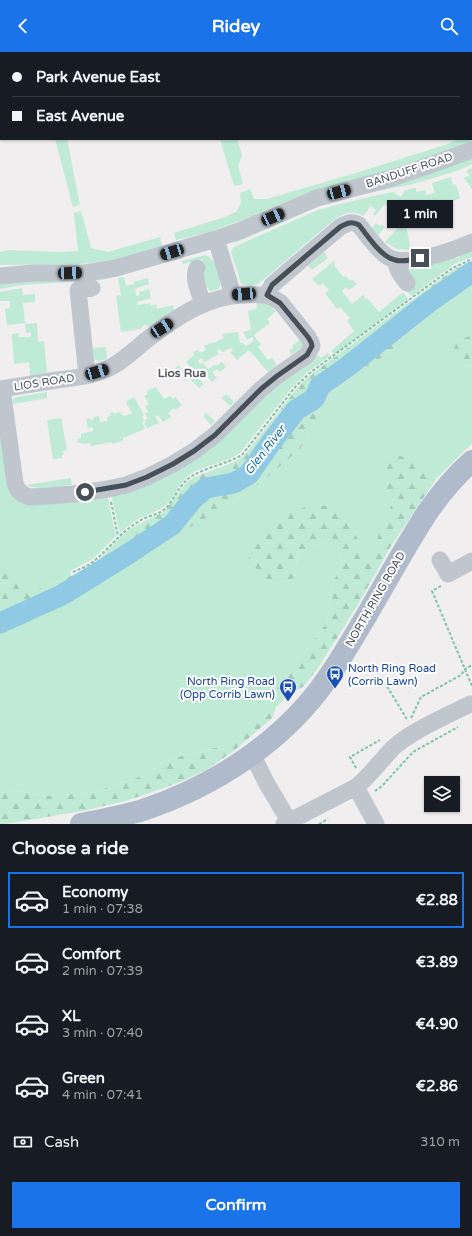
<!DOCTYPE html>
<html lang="en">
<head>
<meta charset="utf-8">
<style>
	body { margin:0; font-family:"Varela Round",sans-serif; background:#242831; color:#f1f3f6; height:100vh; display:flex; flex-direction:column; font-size:15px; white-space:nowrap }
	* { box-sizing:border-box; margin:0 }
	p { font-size:13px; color:#9ea1a6 }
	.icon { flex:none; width:22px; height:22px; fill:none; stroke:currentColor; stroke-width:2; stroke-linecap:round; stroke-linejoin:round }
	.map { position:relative; height:772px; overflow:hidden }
	.sheet { display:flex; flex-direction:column; background:#171b24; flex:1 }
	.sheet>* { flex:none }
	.top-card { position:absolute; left:0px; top:0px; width:472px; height:88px; box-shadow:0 1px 3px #0004; display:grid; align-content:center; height:88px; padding:0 12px; background:#171b24 }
	.buttons { position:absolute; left:424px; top:724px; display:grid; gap:8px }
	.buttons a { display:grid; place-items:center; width:36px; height:36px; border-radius:0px; background:#171b24; box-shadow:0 1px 3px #0004; font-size:20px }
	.end { position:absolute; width:18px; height:18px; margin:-9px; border:5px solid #474f59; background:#fff; box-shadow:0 0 0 2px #fff }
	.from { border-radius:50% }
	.bubble { position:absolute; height:28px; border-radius:0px; background:#171b24; box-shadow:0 1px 3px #0004; font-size:13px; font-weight:700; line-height:28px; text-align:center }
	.car { position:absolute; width:12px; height:24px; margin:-12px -6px; border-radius:5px; box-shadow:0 0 3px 1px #0007; background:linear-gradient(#222 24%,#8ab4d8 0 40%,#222 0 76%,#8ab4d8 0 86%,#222 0) }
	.top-card b { display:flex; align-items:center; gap:14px; height:38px; font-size:15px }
	.top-card b+b { border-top:1px solid #363941 }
	.top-card i { width:10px; height:10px; background:#f1f3f6 }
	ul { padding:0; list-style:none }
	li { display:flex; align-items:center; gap:12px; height:56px; margin:0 8px 6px; padding:0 4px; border:2px solid transparent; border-radius:0px }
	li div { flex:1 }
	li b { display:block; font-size:15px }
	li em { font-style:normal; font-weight:700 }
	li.selected { border-color:#1a73e8 }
	li>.icon { width:36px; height:36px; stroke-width:1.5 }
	h2 { padding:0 12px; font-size:18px; line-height:48px }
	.pay { display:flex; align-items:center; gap:10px; height:44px; padding:0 12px; font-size:15px }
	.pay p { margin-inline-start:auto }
	.cta { display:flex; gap:8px; margin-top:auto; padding:8px 12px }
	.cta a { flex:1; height:46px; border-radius:0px; background:#1a73e8; color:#fff; font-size:16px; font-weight:700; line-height:46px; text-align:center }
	header { display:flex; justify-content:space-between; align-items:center; height:52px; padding:0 12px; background:#1a73e8; color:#fff; font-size:18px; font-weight:700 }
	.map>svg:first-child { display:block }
</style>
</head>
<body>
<header><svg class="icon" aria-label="back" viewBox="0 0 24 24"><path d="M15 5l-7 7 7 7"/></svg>Ridey<svg class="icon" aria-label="search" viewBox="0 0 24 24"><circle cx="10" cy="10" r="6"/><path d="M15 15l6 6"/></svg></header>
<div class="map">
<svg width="472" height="772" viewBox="0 0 472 772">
	<defs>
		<pattern id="forest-firs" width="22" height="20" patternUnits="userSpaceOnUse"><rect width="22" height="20" fill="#bfead5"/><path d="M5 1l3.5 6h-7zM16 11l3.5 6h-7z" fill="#a6cab9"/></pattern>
	</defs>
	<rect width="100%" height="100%" fill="#f0eeee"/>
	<path fill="#bfead5" d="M143,0H210L211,1H140Z
		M472,81V90L437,104L364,126L309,141L273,155L248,166L206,181L176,188L174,181L222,166L236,160L241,151L240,141L250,137L254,147H267L359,120L445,93L459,87H471V82Z
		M55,87H67L80,153L73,155Z
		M220,87H237L242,103L238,114L243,132L234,134Z
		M472,104V112L459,118L414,132L363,142L317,155L235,191L234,189L316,153Z
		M472,116V137L464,126L470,123L466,119Z
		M451,125L453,133L456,132L460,146L450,151L453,157L432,164H431L430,161L411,162V159L407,160L404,167L385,152L375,164L373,162L376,158L371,154L363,164C353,158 344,161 335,167L258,232C252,234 246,234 241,231L231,200L233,196L236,194L318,158L364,146L393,140L401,145L405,138L416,136V140L425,138L426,143L435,141L432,131Z
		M81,159L91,196L108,200L160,185L162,194L114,208L82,212L0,213V200L9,198L59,200L78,199L74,161Z
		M376,171L380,174L381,172L385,175L378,183L372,176Z
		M402,171L406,173L411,198L397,197L385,190Z
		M472,196V205L454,212L412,244L407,240V216L452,206H459L461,203Z
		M202,199V200L102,228L21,233L0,237V231Z
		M324,200L328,206L312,218L308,214Z
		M205,203C208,204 211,206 213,209C216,213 223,232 219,236C217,239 213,238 210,239L207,235L204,236L202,224L206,220L202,207L183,212L182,209Z
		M334,209L335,211L334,213L343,225L346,224L350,229L352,227L357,232L349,238L346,235L342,239L352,252L363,243L366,247L367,246L379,260L403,240L408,247L335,302L331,299L354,279L347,269L350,266L340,255L337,257L325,241L329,238L323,231L319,234L312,227Z
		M124,225L126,234L134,232V230L148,226L149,232L135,237L136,244L140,243L139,240L149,237L151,246L137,250V253L150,251L151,254L156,252L157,257L173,253L174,258L148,275L146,272L141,276V277L121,280L116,244L121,243L118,226Z
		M472,227V283L457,289L463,314L472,313V392L462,401L437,426L423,418L382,431L394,447L369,507L353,478L317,452L272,532L295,526L297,502L332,486L339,498L342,512L334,529L327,570L296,613L252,668L223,694L170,707L137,726L91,741L45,744L15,738L0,742V566L227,455L255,435L299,398L312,376L322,351L337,337L362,317L394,299L404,280Z
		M22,236L23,243L35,242V250L23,251L25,271L7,273L5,257L10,256V249H0V240Z
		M256,250C265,251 270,253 276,259L267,267L270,271L255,282L254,284L261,292L258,295L268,308L272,306L277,313L268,320L249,298L237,308L230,300L233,298L231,296L222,300L220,297L217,299L219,302L204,310L202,306L198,308L200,312L203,311L208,317L214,313L216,314L222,310L226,315L220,320L217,317L212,320L217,326L212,330L205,322L199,327L204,332L199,336L191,328L197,323L186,310L194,303L193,300L198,298L200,301L206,298L204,294L213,290L214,291L224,286L222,282L238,280L240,291L242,290L246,294L254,289L252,285L247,288L243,280L251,278L248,259L257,257Z
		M37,271L38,290L44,289L47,321L30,324L29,310L14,312L12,282L18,281L19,285H31V280L26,281L25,272Z
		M301,287L303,293L301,296L292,303L289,299L293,296L292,294Z
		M106,295L107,307L98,309L94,307L92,296Z
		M328,301L330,304L310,318L294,333L240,401C225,411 204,413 189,423C177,432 174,448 162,456C156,460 149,462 142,465C134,469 127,475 120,481L111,442L131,436L312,306L317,304H319L321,306Z
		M178,313L188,325L185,329L175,317Z
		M156,335L164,347L170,344L173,347L175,345L182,353L175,358L174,356L168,361L171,365L163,370L158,363L155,365L159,371L147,376L144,371L146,370L145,368L148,367L145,362L148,360L145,354L149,352L144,344L148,342L147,339Z
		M47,340V346L13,352V346Z
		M226,342L234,350L230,354L222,346Z
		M134,345L144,363L142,364L144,369L142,370L145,377L123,386V389L112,392V390L91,394L90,391L83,392L82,391H78L77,387L81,386V382L93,379V375L88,376L86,367L89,366L91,368L94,367L93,365L99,364L100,370L108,369L107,365L111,364L110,361L113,360L114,362L120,360L122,363L125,364L132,361L126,350Z
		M206,361L215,369L211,373L203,364Z
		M61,366L67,398L63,399L64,402L62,403V406L53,407L47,368Z
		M0,368L13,442H107L116,484L93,507L70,519L71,524L38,537H27L18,532L0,503Z
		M71,426L72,433C58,434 40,439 26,433Z"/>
	<path fill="url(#forest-firs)" d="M472,209V227L404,280L394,299L362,317L337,337L322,351L312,376L299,398L255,435L227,455L206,466L60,550L27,563L0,566V503L18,532L27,537H38L71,524L96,511L119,486L132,476L145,469L164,460L187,430L195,425L234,410L244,404L294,340L302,331L313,321L453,218Z
		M472,283V313L463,314L450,308L457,289Z
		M385,403L401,404L437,426L391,494L357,554L318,616L303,635L291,640L276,655L272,666L235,698L206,718L180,730L158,738L125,749L87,758L6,772H0V742L15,738L45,744L91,741L137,726L170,707L223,694L252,668L296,613L327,570L334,529L342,512L339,498L332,486L297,502L295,526L272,532L248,508L266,478L287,461L317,452L338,457L353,478L369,506L394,447L382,431Z"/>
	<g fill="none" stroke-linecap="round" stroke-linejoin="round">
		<path stroke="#90c9e3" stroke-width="21" d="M0,571L62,543L128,502L172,473L193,447L206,436L234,431L249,422L270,392L296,358L314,347L320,334L347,315L428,251L472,220"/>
		<path stroke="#7bc5a8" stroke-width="2" stroke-dasharray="3 2" stroke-linecap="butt" d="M49,1L50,0
			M0,32L1,31
			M111,450L118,484
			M73,520C80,517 88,514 94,509C108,498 117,484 132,474C136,471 141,468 145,466C152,463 159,462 165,457C175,447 179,432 192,424C207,415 226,412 242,403L296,334L311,320L451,217L472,207
			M441,534L432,539L472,634
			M347,627L382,626L408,669
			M411,666L421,645L461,623L465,617L472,613
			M356,716L350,705L380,688
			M375,739L382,734L413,700L458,675
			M319,772L328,767"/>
		<path stroke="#bfc6ce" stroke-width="17" d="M216,187L233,243
			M396,208C396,218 402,224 407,231
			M197,216C192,227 200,241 203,252
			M0,224L33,221H85L116,216L216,187L239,179L317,146L392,126L436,111L472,98
			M267,243L272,233L340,175C347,171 352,169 359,173C367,183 378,199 388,205C406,216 454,198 472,190
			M87,323L78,238L92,236
			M0,337C19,334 38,331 57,328C74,326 92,324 107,317C121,311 132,300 144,290C173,267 207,243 246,243C261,242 269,242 281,251L308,285L311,290L312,294L307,303L277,324L261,337L215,383L194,399L173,412L147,425L126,433L108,437L73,442L49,444L29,445L23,442L18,438L15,431L2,337
			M440,508L448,522L472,509
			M252,702L267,732L289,769
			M356,735L376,772
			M284,772L356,735C370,724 381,708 394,695C413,678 447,664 470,652"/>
		<path stroke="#afbaca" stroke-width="22" d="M81,772C102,768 123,764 143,758C215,734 284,689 327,627C364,573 392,515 427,461C440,442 455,424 472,409"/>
	</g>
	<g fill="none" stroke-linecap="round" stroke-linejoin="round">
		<path stroke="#474f59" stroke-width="5" d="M85,440L126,433L147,425L173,412L194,399L215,383L261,337L277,324L307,303L312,294L311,290L308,285L280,251L267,243L272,233L340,175C347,171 352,169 359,173C368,184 381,205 395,208C402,210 412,208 420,206"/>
	</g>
	<defs>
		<g id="bus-pin" transform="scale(0.9)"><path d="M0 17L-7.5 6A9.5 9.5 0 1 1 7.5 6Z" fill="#1a4fb4" stroke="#fff"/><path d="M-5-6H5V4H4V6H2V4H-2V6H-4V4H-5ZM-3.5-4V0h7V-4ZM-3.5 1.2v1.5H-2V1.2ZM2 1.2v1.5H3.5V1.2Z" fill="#fff"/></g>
	</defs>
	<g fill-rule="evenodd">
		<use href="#bus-pin" x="335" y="622"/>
		<use href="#bus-pin" x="288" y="635"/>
	</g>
	<g text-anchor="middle" stroke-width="4" stroke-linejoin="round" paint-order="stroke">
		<g font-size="11" fill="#474f59" stroke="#fff">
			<text transform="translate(409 118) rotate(-18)" y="4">BANDUFF ROAD</text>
			<text transform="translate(44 330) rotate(-9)" y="4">LIOS ROAD</text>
			<text transform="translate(375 547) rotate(-60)" y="4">NORTH RING ROAD</text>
		</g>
		<g font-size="11" fill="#164399" stroke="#fff" text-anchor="start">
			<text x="348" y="620">North Ring Road<tspan x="348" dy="13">(Corrib Lawn)</tspan></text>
			<text x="275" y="633" text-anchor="end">North Ring Road<tspan x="275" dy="13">(Opp Corrib Lawn)</tspan></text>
		</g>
		<g font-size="12" font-weight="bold" fill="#5b5d62" stroke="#fff">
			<text x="182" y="325">Lios Rua</text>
		</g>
		<g font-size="12" font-style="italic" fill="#19729b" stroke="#fff">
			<text transform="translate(265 398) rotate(-52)" y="4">Glen River</text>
		</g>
	</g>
</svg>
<div class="buttons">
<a><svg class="icon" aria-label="layers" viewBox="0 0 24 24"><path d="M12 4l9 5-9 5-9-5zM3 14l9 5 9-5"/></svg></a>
</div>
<i class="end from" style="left:85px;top:440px"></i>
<i class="end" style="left:420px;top:206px"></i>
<div class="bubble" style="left:387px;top:148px;width:66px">1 min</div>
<i class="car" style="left:339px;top:140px;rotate:75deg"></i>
<i class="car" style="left:273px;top:165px;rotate:66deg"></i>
<i class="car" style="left:172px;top:200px;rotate:253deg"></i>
<i class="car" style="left:70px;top:221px;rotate:88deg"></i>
<i class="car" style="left:244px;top:242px;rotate:266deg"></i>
<i class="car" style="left:162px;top:276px;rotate:57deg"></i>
<i class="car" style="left:97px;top:320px;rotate:73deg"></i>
<div class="top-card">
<b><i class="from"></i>Park Avenue East</b>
<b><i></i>East Avenue</b>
</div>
</div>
<section class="sheet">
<h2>Choose a ride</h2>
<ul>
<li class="selected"><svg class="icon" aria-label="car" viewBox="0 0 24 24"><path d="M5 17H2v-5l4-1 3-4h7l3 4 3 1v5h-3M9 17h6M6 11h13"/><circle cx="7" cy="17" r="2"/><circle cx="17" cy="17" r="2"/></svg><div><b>Economy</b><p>1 min · 07:38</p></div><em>€2.88</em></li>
<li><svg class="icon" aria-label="car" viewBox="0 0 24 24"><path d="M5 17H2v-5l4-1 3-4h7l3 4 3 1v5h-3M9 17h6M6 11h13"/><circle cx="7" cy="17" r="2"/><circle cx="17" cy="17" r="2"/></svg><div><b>Comfort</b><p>2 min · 07:39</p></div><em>€3.89</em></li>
<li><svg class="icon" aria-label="car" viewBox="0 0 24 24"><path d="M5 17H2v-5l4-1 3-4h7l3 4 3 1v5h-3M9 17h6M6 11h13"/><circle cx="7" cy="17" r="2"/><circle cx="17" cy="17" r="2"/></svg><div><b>XL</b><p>3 min · 07:40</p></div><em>€4.90</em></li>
<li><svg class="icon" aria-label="car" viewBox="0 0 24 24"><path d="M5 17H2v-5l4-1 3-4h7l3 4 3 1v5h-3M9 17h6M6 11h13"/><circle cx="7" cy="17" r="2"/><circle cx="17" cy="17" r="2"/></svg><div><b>Green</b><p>4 min · 07:41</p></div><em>€2.86</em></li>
</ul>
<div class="pay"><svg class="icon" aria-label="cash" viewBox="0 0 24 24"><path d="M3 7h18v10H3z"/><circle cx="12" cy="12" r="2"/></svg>Cash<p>310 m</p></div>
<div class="cta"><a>Confirm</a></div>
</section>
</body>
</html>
